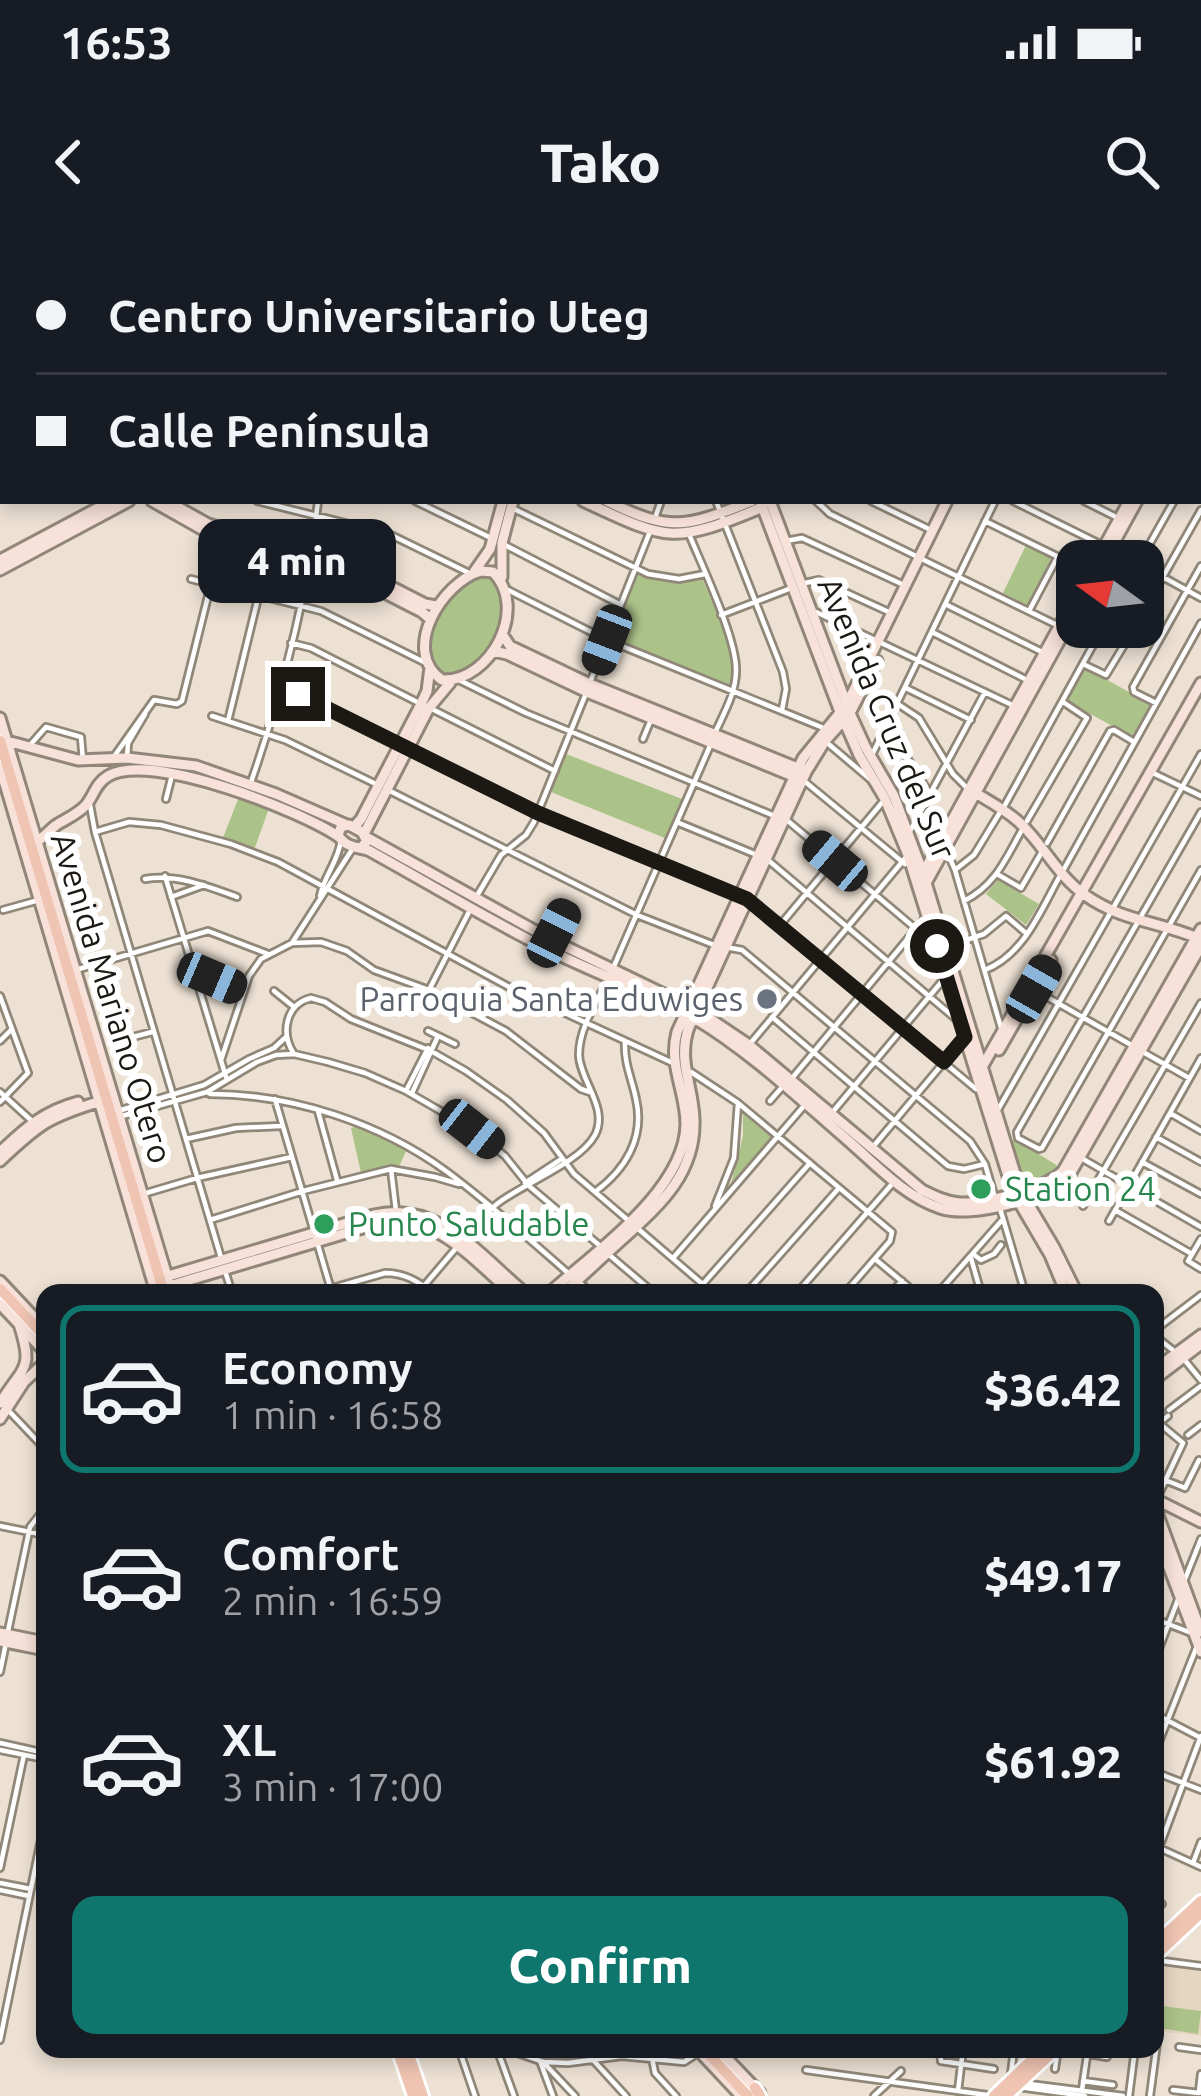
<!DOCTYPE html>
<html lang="en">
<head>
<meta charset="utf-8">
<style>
	body { margin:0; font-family:Ubuntu,sans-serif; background:#20242c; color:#f1f3f6; height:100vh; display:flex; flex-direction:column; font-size:45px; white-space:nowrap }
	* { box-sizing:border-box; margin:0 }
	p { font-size:39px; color:#9ea1a6 }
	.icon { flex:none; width:66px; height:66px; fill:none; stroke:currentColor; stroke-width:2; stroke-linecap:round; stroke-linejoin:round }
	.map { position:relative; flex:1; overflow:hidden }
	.side { position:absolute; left:36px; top:1044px; width:1128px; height:774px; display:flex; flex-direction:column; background:#171b24; border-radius:24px; box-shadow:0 6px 18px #0003 }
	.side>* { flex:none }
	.hud { position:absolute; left:0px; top:0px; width:1203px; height:264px; box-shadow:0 6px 18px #0003; display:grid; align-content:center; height:264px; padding:0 36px; background:#171b24 }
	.needle { width:78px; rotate:285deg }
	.fabs { position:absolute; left:1056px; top:300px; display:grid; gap:24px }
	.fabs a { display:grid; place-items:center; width:108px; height:108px; border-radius:24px; background:#171b24; box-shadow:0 6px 18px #0003; font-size:60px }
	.end { position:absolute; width:54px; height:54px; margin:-27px; border:15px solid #1c1813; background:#fff; box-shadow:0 0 0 6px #fff }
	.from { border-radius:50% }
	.bubble { position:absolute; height:84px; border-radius:24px; background:#171b24; box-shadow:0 6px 18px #0003; font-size:39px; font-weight:800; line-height:84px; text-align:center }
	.car { position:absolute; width:36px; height:72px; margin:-36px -18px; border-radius:15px; box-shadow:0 0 9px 3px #0007; background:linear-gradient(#222 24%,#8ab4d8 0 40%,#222 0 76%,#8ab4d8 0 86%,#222 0) }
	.hud b { display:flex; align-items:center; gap:42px; height:114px; font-size:45px }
	.hud b+b { border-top:3px solid #363941 }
	.hud i { width:30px; height:30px; background:#f1f3f6 }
	ul { padding:21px 0 0; list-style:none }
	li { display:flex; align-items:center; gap:36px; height:168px; margin:0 24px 18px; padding:0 12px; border:6px solid transparent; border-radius:24px }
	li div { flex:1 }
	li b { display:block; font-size:45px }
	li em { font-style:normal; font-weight:800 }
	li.on { border-color:#0f766e }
	li>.icon { width:108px; height:108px; stroke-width:1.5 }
	.cta { display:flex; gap:24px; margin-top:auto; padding:24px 36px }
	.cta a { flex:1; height:138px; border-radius:24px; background:#0f766e; color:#fff; font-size:48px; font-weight:800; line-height:138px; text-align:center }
	.status { display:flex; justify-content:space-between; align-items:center; height:84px; padding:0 60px; background:#171b24; direction:ltr }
	.status svg { height:33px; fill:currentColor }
	header { display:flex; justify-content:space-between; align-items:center; height:156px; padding:0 36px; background:#171b24; font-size:54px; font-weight:800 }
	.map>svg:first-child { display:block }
</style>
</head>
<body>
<div class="status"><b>16:53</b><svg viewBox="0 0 49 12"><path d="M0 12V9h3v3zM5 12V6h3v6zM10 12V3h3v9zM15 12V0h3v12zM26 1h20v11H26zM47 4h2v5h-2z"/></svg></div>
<header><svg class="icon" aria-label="back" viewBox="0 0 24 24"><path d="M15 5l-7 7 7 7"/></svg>Tako<svg class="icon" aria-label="search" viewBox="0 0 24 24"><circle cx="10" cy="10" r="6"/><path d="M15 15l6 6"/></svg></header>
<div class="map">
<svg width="1201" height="1856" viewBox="0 0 1201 1856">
	<rect width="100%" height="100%" fill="#ece1d3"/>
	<path fill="#e5d6c1" d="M1162,1724L1201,1730V1796L1155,1791Z"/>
	<path fill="#abc288" d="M1026,305L1051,318L1028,366L1003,353Z
		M637,332L670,342L702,338C716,373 739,411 731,448L610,398Z
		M477,334L495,336L504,363L503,380L490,411L463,434L439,436L429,416L431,390L443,361Z
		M1086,428L1152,465L1134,498L1067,461Z
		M566,514L682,559L665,598L551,552Z
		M239,557L269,568L253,613L222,600Z
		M998,640L1039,664L1026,685L986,654Z
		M743,873L772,898L731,944L743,896Z
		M358,886L373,891L406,911L398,929L361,933L351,888Z
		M1015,899L1061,928L1038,941L1019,931L1010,902Z
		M1162,1766L1201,1771L1198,1794L1159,1788Z"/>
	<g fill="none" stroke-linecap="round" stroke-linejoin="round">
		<g stroke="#908779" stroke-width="10">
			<path id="street" d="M268,0L276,3
				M474,0L482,3
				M588,0V3
				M591,0L604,3
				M727,0L728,3
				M756,0V3
				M787,0L788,3
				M828,0L833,3
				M896,0L902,3
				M962,0L968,3
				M1027,0L1033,3
				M1168,0L1175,3
				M33,3L34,0
				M74,3L75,0
				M117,3L118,0
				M168,3L170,0
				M214,3L215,0
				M261,3V0
				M322,3V0
				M366,3V0
				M415,3L416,0
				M470,3V0
				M659,3L669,0
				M944,3L945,0
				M1118,3L1120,0
				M1200,15L1201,16
				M0,53L3,54
				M0,76L3,69
				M1200,84L1201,85
				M1200,116H1201
				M1200,214L1201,212
				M1200,234H1201
				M257,261L389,294L471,334
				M415,261L491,298
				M716,261L783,432L786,449L782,470
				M816,261L830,274L1061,387
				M871,261L933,291
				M1013,261L1102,305
				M1084,261L1116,277
				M514,269L648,334L679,339L705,334
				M655,278L661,261
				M985,281L1077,326
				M689,294C702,326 737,399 736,431C736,453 723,475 714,495
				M786,301L802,298L906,346
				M501,303L619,364
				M1112,310L1134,321
				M1140,321L1174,261
				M1143,326L1201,358
				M191,339L236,351
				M805,343L819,340L893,374
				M504,348L607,400L826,489
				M242,351L321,371L426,423
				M947,365L1044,413
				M1029,371L1057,318
				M816,372L1012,465
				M1143,372L1201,270
				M721,375L794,347
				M932,392L1029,441
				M291,403L311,408L421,464
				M1083,424L1106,435L1135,387
				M457,439L526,473L777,577
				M591,440L651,289
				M906,448L971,480
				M280,449L298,454L400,505
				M1156,463L1134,452L1133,447L1201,326
				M898,464L919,478L953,534L969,550
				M432,469L555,531
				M212,476L285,500L378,545
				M228,481L258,358
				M885,491L894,497L930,554
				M643,499L650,482
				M825,501L871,540
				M31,504L46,487L81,497L83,521
				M410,510L538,573L739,656
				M872,515L995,261
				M113,518L154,460L177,464L182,461L211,344
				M127,518L128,503L145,474
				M1151,532L1201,556
				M803,540L905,624
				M250,545C282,453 307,358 318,261
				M388,550L637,675L714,705
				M166,559L172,535
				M90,565L95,592L222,1021
				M1005,565L1103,387
				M1201,572L1017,892L1018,898L1039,909L1042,908L1201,630
				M788,581L916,689
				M1027,581L1087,478L1063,462
				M679,583L757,615
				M95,592L129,582L161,585L231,604L278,622L511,748L675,824
				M909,593L985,452
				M1047,603L1110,491L1114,490L1134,502
				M945,607L955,630L1002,791
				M768,620L956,779
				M1064,629L1201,383
				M955,630L974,615L1002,569
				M997,634L1021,648L1043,610
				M165,636L226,837
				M145,639C177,634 207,646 237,657
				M478,654L501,615L526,595L534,582L587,451
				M320,656C324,636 339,620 341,600
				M171,657L204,645
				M749,661L976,849
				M964,661C996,645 1006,618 1023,588
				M3,670L39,660
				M781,684L885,559
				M550,699L565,670
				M292,703L353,608
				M725,707L742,710L970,901L985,924L995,958
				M946,707L984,694L1006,676L1027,694
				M614,726L710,506
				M79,729L208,691L268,714
				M985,730C1025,714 1041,669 1061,634
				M197,740L210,737L242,750
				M1033,749L1133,806
				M429,750L470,670
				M274,751L294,767
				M0,756L28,833L0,862
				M772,777L948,926L964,929L985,924
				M428,791L455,804
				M129,798L152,792
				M0,801L12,789
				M749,805L907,616
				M1143,812L1189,838
				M294,814C280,793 286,764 311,758L325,762L351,779L431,811L466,831L507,860L544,893L574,934L713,1053
				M221,820L249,736L261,719L292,703L321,702L347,711L374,730L429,750L506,791L581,849L590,852
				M691,832L738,863L892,992L890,1001L845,1053
				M793,837L924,679
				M406,851L428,808
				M0,852L33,882
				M207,852L210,854C292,854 380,883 446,931C488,962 528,998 568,1033
				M412,853L438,796
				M275,859L332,1053
				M770,861L783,846
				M999,868L1201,514
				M118,871L204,845L249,819L274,808L286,797
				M318,871L337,940
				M1170,873L1201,891
				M831,874L943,740
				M122,876L207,852L257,822L276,815L294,814L328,822L365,833L406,851L472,889L505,916L529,946L599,1005
				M1156,897L1201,922
				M186,899L236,888L281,886
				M872,908L965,797
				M1083,919L1201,987
				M1142,922L1201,954
				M391,929L396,971
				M525,943L560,920
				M595,952C625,930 645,898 636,859C632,839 624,824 625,802
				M143,954L197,938L292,917
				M999,965L1025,1053
				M715,966L734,918L738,863
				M1083,966L1201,763
				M1115,970L1192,1014
				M210,980L303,951L391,929L435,937L459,944
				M1109,981L1201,818
				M465,999C475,987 485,974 497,964C522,944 580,923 595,895C609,868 580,841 579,815C579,787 598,760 609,737
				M1201,999L1188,1021L1201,1029
				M607,1013L654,1053
				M973,1014L981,1020L994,1014L1001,1005
				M674,1017L803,867
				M971,1018L981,1053
				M875,1019L916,1053
				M225,1031L232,1053
				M576,1040L592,1053
				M315,1053L385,1033C404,1033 418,1041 433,1053
				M418,1053L457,1007
				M695,1053L810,923
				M746,1053L839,948
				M797,1053L892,944
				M891,1053L902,1041
				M938,1053L1003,979
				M1155,1090L1201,1055
				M1155,1096L1174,1111
				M1183,1118L1201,1140
				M8,1170L45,1209
				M1169,1170L1201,1146
				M1155,1186L1168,1176
				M1188,1195L1201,1185
				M1165,1240L1185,1248L1199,1220
				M1159,1254L1183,1203L1159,1183
				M0,1286L45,1295
				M1185,1339L1201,1299
				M1155,1379L1189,1392
				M8,1391L30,1287L45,1268
				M1155,1419L1179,1357
				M0,1432L6,1403
				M1155,1474L1201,1498
				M0,1503L45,1513
				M0,1510L45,1519
				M40,1512L45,1488
				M1155,1512L1197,1406
				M1155,1532L1201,1550
				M1155,1606L1201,1627
				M1159,1608L1201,1496
				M1193,1623L1201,1602
				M0,1628L24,1515
				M0,1643L31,1649
				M0,1650L29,1656
				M1155,1661L1162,1664
				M1155,1720L1201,1726
				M0,1800L45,1580
				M1179,1807L1201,1810
				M459,1809L475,1856
				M497,1809L514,1856
				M506,1809L543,1822L568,1823L622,1816L684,1822L698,1813
				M940,1809L941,1821L994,1829
				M846,1813L847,1809
				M1087,1814L1107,1817
				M652,1818L655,1833L676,1856
				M540,1821L553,1856
				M594,1821L626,1856
				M543,1822L575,1856
				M1055,1829L1057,1815
				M806,1830L994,1856
				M1011,1834L1014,1809
				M1083,1841L1113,1845
				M1021,1843L1123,1856
				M1019,1847L1085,1856
				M1082,1850L1088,1809
				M1173,1850L1199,1853
				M958,1851L963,1809
				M1199,1852L1201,1834
				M874,1856L901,1831
				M1129,1856L1135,1809
				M1150,1856L1157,1803"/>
		</g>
		<g stroke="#908779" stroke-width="15">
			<path id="secondary" d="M11,0L18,3
				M685,0L686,3
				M694,0V3
				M1089,0L1095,3
				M1104,0L1110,3
				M1077,3L1078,0
				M0,7L3,9
				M1200,47H1201
				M1200,54L1201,55
				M1200,131L1201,129
				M1200,149L1201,147
				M0,172L3,173
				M0,179L3,181
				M152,261L207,292L334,327L422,372L430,379
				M167,261L208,284L339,320L425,364L436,366
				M583,261C670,302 674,304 763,267
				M607,261C672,293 686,287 752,261
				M760,261L840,472L859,515L885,559L908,615L1013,952L1050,1015L1066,1053
				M770,261L850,473L866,508L894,556L923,633L1020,950L1054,1007L1077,1053
				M0,320L111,261
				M1096,321L1129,261
				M1104,321L1137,261
				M0,330L129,261
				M481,331L493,332C529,368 491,442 442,440C400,411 442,342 481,331Z
				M474,332L490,309L503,261
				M502,337V303L513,261
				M502,394L510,406L590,444L800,529
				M493,411L507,414L587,452L798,538
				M0,478L172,1053
				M7,501L78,520L127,518L196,526L276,554L347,585
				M0,527L156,1053
				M974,552C990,562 1008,571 1021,584C1044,606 1058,636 1085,655C1123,682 1159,681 1200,699
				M354,587L361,579L421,464L427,451L430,427
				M364,594L429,468L450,443
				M366,597L550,699L697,770L749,805L922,950C934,956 946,962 960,963C985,964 1046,948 1063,931L1201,689
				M34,605C41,599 48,592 55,586C65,579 77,575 86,565C94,555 96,543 108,536C151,511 301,571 339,597
				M361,608L367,601L362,592L349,585L341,587L338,595C345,607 356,607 368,610C430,644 490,681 553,712C599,735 649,752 694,778C751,812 802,861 852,904C878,927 906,957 940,968C972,979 1046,958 1069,936L1201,706
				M923,633L1077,354
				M926,643L1077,369
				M999,810L1051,720
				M981,829L1201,443
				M0,912C25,888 44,871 78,862
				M0,921C40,883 49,877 101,861
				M165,1037L374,975C438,960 480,1015 525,1053
				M0,1041L45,1089
				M166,1047L376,984C434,970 472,1019 512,1053
				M549,1053C596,1011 685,950 686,884C686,852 668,825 677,792L803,518L847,464L947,261
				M564,1053C584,1034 605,1015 626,996C662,963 696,932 694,879C693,846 677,820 689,787L806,532L825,501L850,473L877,421
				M0,1064L45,1112
				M1155,1129L1201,1095
				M1155,1139L1201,1104
				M0,1163C24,1125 34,1130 19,1084
				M0,1179L24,1142L45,1122
				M1155,1259L1201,1282
				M1155,1267L1201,1392
				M1155,1291L1201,1412
				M0,1393L45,1402
				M0,1401L45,1410
				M697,1809L741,1856
				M718,1809L760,1853"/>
		</g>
		<g stroke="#fff" stroke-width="16">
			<path id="primary" d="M0,501L164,1053
				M0,1049L45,1097
				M1155,1704L1201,1661
				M1155,1716L1201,1673
				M397,1809L413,1856
				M407,1809L423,1856
				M704,1809L748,1856
				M755,1848L760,1856
				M994,1856L1043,1809
				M1006,1856L1056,1809"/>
		</g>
		<use href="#street" stroke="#fff" stroke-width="4.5"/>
		<use href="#secondary" stroke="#f7e1d8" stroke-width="9"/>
		<use href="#primary" stroke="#efc4b2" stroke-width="10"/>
	</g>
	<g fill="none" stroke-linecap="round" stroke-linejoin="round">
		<path stroke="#1c1813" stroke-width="15" d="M298,454L538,573L747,659L944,822L965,797L937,706"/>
	</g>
	<circle fill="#6b7280" stroke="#fff" stroke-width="4.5" cx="767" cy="759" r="12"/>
	<g fill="#2e9e5b" stroke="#fff" stroke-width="4.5">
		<circle cx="981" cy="949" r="12"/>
		<circle cx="324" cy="984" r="12"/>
	</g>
	<g text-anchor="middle" stroke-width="12" stroke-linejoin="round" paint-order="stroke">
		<g font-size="33" fill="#1c1813" stroke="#fff">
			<text transform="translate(887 478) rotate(67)" y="12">Avenida Cruz del Sur</text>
			<text transform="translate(112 758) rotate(73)" y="12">Avenida Mariano Otero</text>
		</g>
		<g font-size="33" fill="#5b616d" stroke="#fff" text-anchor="end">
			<text x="743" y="771">Parroquia Santa Eduwiges</text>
		</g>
		<g font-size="33" fill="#27864d" stroke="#fff" text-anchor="start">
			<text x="1005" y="961">Station 24</text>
			<text x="348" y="996">Punto Saludable</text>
		</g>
	</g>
</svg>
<div class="fabs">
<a><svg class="needle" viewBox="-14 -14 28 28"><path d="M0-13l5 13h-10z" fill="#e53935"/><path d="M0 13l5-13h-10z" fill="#9ea1a6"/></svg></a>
</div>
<i class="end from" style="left:937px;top:706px"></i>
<i class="end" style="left:298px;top:454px"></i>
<div class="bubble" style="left:198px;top:279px;width:198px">4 min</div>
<i class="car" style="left:607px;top:400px;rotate:201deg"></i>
<i class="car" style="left:835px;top:621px;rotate:310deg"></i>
<i class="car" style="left:554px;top:693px;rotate:27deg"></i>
<i class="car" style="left:212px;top:738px;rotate:113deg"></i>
<i class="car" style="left:1034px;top:749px;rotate:30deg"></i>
<i class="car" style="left:472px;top:889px;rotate:128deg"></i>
<div class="hud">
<b><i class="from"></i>Centro Universitario Uteg</b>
<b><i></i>Calle Península</b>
</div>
<section class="side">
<ul>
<li class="on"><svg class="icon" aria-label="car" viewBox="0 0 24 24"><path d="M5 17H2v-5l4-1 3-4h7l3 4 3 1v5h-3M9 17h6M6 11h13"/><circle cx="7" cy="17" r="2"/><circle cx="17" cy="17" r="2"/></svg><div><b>Economy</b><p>1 min · 16:58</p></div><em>$36.42</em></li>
<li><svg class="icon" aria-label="car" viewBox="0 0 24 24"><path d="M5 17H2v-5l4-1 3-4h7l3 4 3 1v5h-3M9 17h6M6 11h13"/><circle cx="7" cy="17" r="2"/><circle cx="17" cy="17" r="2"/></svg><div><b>Comfort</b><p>2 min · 16:59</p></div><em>$49.17</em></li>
<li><svg class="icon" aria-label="car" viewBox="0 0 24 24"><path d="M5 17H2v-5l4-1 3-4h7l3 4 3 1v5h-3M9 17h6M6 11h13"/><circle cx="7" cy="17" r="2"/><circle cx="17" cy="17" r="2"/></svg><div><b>XL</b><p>3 min · 17:00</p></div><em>$61.92</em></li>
</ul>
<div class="cta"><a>Confirm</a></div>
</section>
</div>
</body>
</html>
